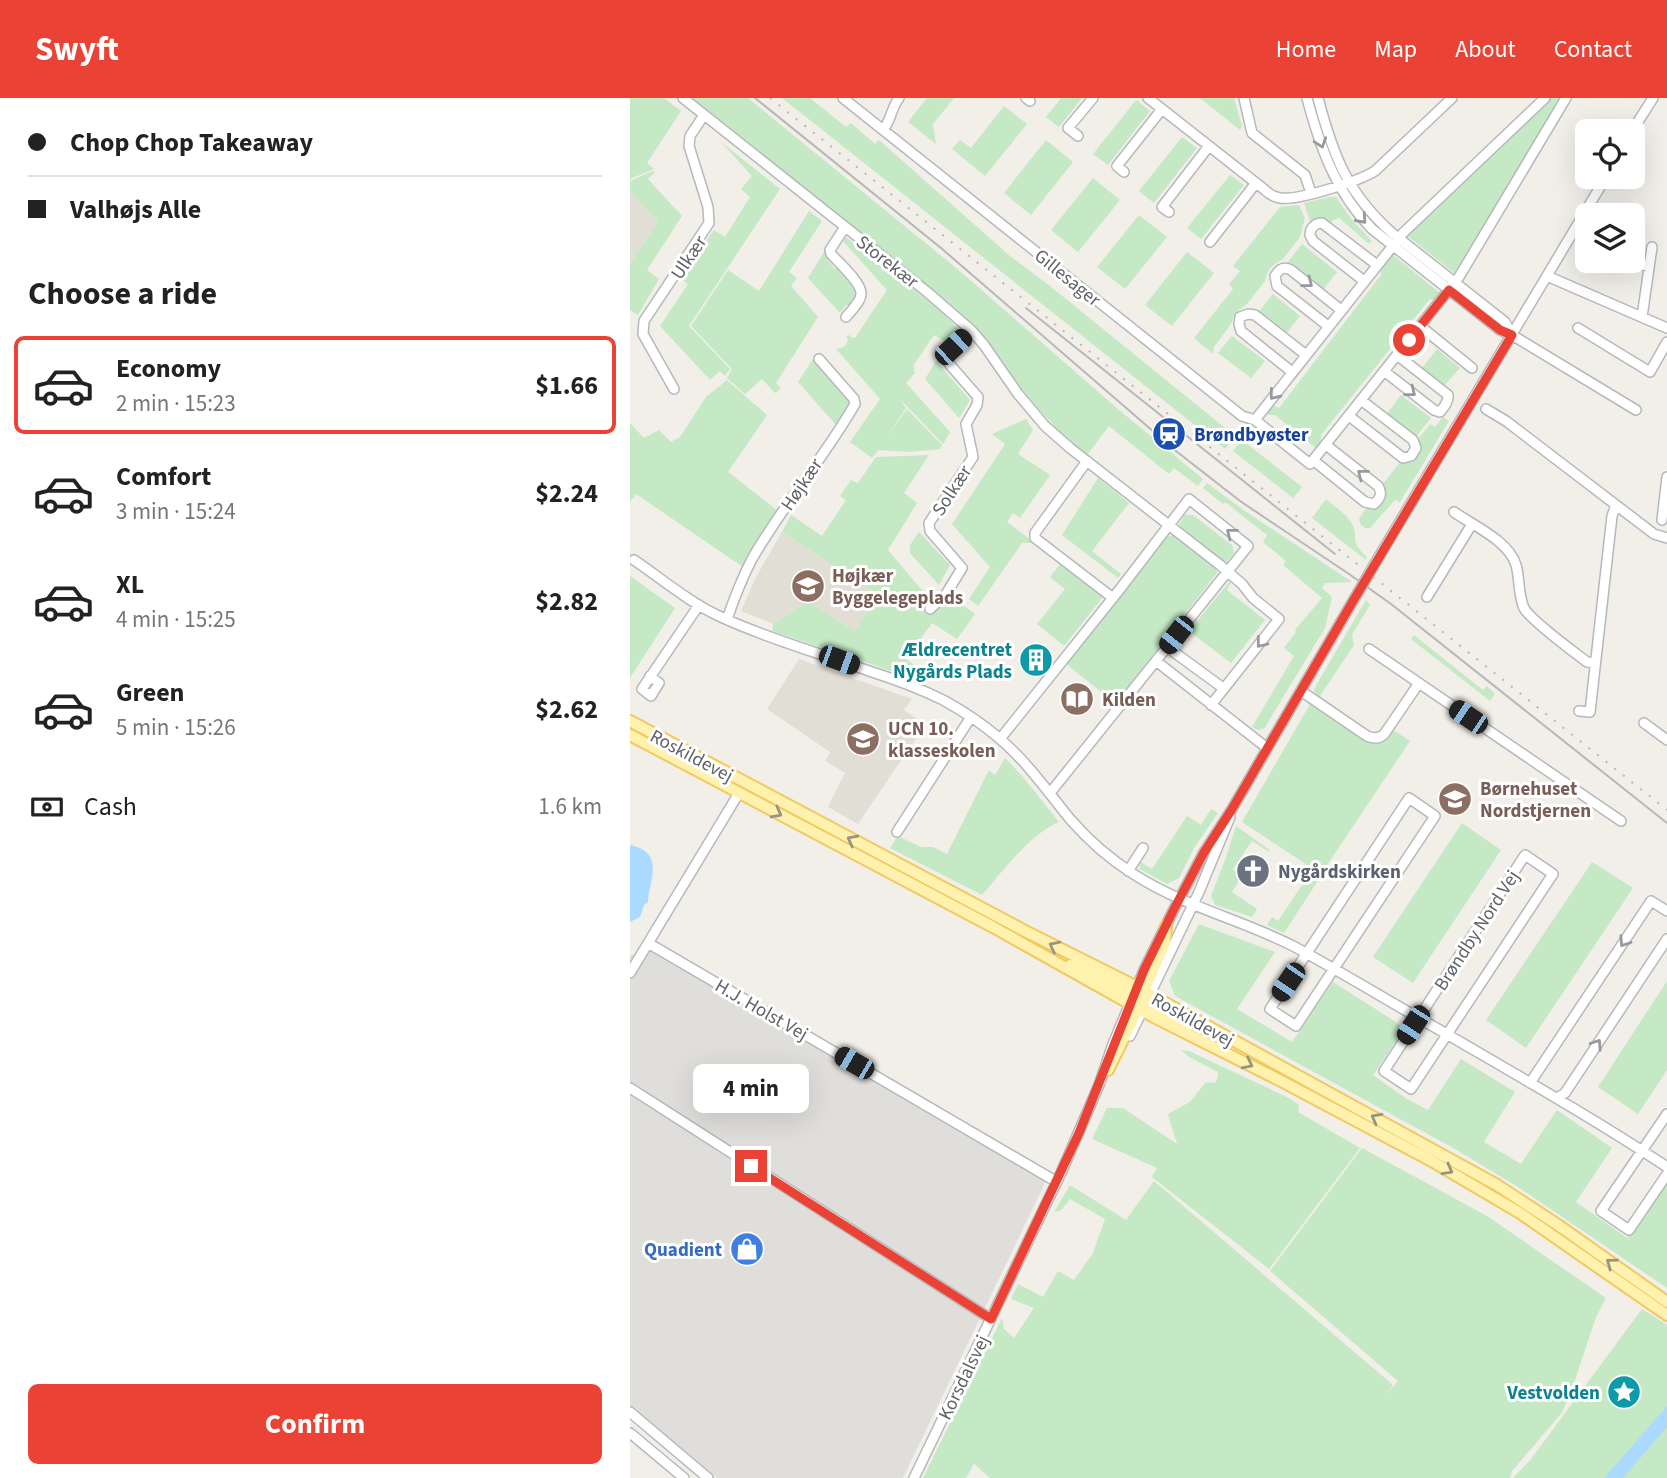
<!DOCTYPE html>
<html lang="en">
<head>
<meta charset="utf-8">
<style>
	body { margin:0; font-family:"Source Sans 3",sans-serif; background:#f2f2f2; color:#222; height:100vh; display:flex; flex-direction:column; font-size:26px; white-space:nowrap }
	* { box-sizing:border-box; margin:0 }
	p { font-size:23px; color:#767676 }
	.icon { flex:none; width:38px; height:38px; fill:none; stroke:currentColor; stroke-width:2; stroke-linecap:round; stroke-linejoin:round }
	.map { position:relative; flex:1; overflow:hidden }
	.sheet { display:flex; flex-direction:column; background:#fff; width:630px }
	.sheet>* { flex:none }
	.top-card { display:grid; align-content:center; height:154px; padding:0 28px; background:#fff }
	.buttons { position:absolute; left:945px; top:21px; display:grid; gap:14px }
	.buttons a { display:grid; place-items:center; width:70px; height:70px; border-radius:10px; background:#fff; box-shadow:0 7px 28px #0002; font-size:35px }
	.end { position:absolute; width:32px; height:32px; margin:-16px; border:9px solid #ea4335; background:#fff; box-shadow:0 0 0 4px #fff }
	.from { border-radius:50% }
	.bubble { position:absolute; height:49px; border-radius:10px; background:#fff; box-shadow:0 7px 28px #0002; font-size:23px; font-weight:700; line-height:49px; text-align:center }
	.car { position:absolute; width:21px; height:42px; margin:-21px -10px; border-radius:9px; box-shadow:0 0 5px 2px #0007; background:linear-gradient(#222 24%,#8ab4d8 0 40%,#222 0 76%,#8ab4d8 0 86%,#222 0) }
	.top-card b { display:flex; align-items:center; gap:24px; height:66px; font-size:26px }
	.top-card b+b { border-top:2px solid #e0e0e0 }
	.top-card i { width:18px; height:18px; background:#222 }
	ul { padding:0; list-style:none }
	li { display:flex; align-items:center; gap:21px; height:98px; margin:0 14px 10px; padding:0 14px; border:4px solid transparent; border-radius:10px }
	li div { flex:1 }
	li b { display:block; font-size:26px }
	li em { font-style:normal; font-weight:700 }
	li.current { border-color:#ea4335 }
	li>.icon { width:63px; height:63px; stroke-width:1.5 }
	h2 { padding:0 28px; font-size:32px; line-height:84px }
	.pay { display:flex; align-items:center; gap:18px; height:77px; padding:0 28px; font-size:26px }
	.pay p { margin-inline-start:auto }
	.action { display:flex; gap:14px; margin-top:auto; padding:14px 28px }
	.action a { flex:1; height:80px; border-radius:10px; background:#ea4335; color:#fff; font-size:28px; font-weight:700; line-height:80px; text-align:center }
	header { display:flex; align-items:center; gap:42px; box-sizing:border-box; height:98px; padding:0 35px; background:#ea4335; color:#fff }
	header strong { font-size:33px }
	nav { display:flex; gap:38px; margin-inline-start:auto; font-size:24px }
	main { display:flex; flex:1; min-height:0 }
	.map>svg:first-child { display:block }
</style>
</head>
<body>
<header>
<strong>Swyft</strong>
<nav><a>Home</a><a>Map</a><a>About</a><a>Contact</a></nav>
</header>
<main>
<section class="sheet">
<div class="top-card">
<b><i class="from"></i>Chop Chop Takeaway</b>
<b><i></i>Valhøjs Alle</b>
</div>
<h2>Choose a ride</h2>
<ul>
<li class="current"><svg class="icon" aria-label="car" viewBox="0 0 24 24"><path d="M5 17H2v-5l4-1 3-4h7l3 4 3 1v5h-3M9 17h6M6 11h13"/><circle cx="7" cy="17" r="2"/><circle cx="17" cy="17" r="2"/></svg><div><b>Economy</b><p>2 min · 15:23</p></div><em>$1.66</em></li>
<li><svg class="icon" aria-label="car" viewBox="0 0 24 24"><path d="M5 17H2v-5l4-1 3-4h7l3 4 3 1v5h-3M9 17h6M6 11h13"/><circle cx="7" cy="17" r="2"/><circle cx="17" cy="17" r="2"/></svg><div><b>Comfort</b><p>3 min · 15:24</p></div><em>$2.24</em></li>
<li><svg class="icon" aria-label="car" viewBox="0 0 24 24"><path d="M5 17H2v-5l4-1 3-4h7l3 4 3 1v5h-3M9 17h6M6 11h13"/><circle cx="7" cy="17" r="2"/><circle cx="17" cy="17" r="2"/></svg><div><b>XL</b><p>4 min · 15:25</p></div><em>$2.82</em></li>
<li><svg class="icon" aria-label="car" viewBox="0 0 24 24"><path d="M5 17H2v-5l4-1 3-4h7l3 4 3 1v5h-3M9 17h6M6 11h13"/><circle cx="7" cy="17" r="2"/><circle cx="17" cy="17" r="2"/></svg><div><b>Green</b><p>5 min · 15:26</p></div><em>$2.62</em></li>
</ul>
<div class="pay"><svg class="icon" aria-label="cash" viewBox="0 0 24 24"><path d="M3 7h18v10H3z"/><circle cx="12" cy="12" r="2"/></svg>Cash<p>1.6 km</p></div>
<div class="action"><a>Confirm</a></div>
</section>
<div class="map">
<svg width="1037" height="1380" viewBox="0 0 1037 1380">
	<rect width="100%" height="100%" fill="#f1efe8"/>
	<path fill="#e0deda" d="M23,852L416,1083L273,1380H87L0,1308V857Z"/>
	<path fill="#e1ded6" d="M0,93L28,124L0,166Z
		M152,434L248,497L225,533L178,504L143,526L111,513L126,479Z
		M169,561L282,601L274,612L295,627L228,726L198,709L215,675L195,663L200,654L137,611Z"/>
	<path fill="#c5e8c5" d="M0,0H34L51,13L17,65L24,71L0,81Z
		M58,0H118L331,174L489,312L573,381L568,388L544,370L539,376L479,328L457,357L437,341L401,303L342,226L291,183Z
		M152,0H180L216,29L221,25L245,46L249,42L380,158L420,188L605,338L595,351Z
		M297,0H324L303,26L306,46L278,24Z
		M431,0H452L429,29L416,19Z
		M570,0H604L612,28L610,32Z
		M918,0H929L932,2L828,178L775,136Z
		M506,2L520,13L478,67L463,56Z
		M374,8L397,26L355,78L322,51L330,42L341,50Z
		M552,39L567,50L524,105L509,93Z
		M416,42L443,64L401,117L374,95Z
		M91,44L150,91L59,228L100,271L95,278L90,273L80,282L30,228L58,186L50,180L84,132L95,139L120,99L111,91L122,78Z
		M23,73L25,74L18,81L52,118L17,172L29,181L8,217L0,212V166L28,124L0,93V83Z
		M600,77L614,87L571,141L557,130Z
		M463,80L490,102L448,154L421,132Z
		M700,99H706L722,122L742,143L739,146L709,120L703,122L700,125L694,122L679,130L680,123L674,105Z
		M669,107L675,120L670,139L653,161L642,168L638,173L635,183L617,206L605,215L601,226L584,249L583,256L564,240L603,191L599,186L610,173L603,168L650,109Z
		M179,113L192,123L159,174L167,180L161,188L188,219L146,285L151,290L145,295L132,281L115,296L97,280L102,271L61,228L98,172L129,193Z
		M509,117L537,139L495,191L467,169Z
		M216,139L305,208L333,235L319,246L304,237L283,268L285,270L284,272L285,275L276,285L320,334L313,346L269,300L276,310L255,341L277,311L312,347L310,351L279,354L248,352L242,360L220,344L250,301L206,251C212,250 216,249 218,242L216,238L219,237L221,239L225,240L257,192L213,143Z
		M672,146L707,174L692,193L657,165Z
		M196,151L199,159L197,162L205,171L207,169L225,189L227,194L220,207H216L210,215L178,180Z
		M557,154L584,175L542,228L515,207Z
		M762,156L811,196L806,202L800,201L691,337V346L687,351L645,317H638L637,313L642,307L649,310L751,177V170Z
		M643,196L670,218L655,237L628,215Z
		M602,238L635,263L621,280L588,255Z
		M807,251L830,270L813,289L791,271Z
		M186,256L225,301L207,328L168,284Z
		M306,263L340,302L329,320L295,281Z
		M97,282L137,317L98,374L148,413L113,469L6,396L0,404V325L14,340L29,332L41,344L50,339L76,299Z
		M771,297L801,320L785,340L756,317Z
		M813,319L819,323L770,404L765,402L740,430H735L731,427L729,421L737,409H740L752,387L800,326L805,329Z
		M396,321L403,332L388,356L420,377L390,420L383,415L377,424L405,445H392L348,508L339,501L360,469L322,426L375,346L362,336Z
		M612,342L672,389L663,400L603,353Z
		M299,357L274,395L287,405L258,452L302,504L314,494L345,516L327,541L302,525L276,561L290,571L282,581L244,567L142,533L143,526L178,504L225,533L248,497L152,434L161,417L192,438L216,402L210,398L221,382L228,385L246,359Z
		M468,380L499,405L462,453L491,476L488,480L432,437Z
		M577,385L615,413L722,484L695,485L692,490L702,499L695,530L634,631L628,632L622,629L664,558L654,550L666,534L665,532L692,500L653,467L656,463L633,444L637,437L595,404L593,406L573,390Z
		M696,401C704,408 715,415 721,424C730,440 718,442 737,459L736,462L682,420Z
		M555,417H563L602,447L604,455L596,464L590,462L552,431L549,426Z
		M289,434L320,467L309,487L280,455V447Z
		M544,437L586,471L587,475L485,605L435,565L535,439Z
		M431,465L473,499L434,548L407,526L435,491L420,479Z
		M0,478L45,510L0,580Z
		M599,484L601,485L597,492L635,522L601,565L559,533Z
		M736,502L740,507L722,536L724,547L690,598L729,626L728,627L686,598L684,591Z
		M784,537L853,592L857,588L865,596L860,603L781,541Z
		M680,606L738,644C751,645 755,641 762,631L780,643L691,776L612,724Z
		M375,660L393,679L429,724C399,737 373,773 352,797L260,750L268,738L291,749H303L317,756L359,672L365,677Z
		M581,711L588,715L564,750L549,780L537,786L510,771L509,763L522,771L557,718L571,727Z
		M832,725L871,752L783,885L743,859Z
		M606,728L640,752L639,754L622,743L603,771L612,778L602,794L627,811L622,819L585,807L581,798L595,762Z
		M962,764L1003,790L896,950L856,922Z
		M682,772L691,778L654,835L637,827L642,819L648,823Z
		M569,826L645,854L607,911L662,944L703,884L766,924L773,932L743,977L777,1001L798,1012L831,961L885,994L854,1044L891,1066L927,1012L982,1050L946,1104L1000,1142L997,1139L1037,1081V1190L888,1089L825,1051L545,898L539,883Z
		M1037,883V972L1008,1016L968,989Z
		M551,952L559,953L659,1000L669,1007L668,1014L730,1050L639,1171L522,1079L527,1070L462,1041L477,1010H493L547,1046L538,1016L560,1004L576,984L585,985L588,979V974L559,959Z
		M732,1050L857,1118L976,1200L966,1219L939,1300L931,1316L882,1373L880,1380H360L344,1366L336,1380H293L372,1220L374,1231L384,1240L404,1210L381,1201L388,1186L413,1199L428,1173L444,1182L463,1155L475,1121L440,1101L431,1112L424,1114L440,1087L496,1122L524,1083L763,1287L756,1297L768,1283L640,1173Z
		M1012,1211L1037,1227V1380H883L901,1361Z"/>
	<path fill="#aadaff" d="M0,747C36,755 19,781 18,804L14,807L10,819L0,824Z
		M1037,1308V1329L993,1380H974Z"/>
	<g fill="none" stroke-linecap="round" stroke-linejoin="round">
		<g stroke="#b5b8bc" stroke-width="12">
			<path id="minor" d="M53,0L296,193L341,232L354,247L388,296L415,328L440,350L590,467L612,486L623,500L649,521L581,607
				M213,0L612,318L625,322L680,366L829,179L936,0
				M396,0L400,3
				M518,0L635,92C639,96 644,99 650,100C668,103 729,83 745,73L822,0
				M614,0L622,35L675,77L681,95
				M677,0C690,49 706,95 742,131L870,232L882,237L1006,312
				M688,0C703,57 717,95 762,135L875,224L882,237
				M253,32C262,21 260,12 269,0
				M1002,33L1023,0
				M448,38L438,30L463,0
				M494,74L487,68L532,11
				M539,114L532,109L579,48
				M215,129L200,152L201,156C208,164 232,185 231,196C231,203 221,213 216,219
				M580,144L626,85
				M1003,163L1019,169
				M917,178L1037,230
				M734,183L683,143L680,137C680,130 685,125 692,125L747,167
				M1012,219L1022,149
				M698,228L647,188L645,178C649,171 653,168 661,172L711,212
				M790,228L842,270
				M948,230L1020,274L1037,244
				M754,273L804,312L810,314C814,309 819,303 818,297L767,257
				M662,274L611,233L609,226L610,219L618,216L625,217L676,257
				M44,291L13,236L14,223L79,125L78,109L59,48L60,38L74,17
				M856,311L876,323L1024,436L1037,440
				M719,318L773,360L781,358L786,350L783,342L731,302
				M625,322L773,135L915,0
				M683,362L735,404L744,406C750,401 753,396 748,388L696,347
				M457,363L405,435V440L483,500
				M824,414C844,428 879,443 886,467C890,481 888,497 894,510C900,522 944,554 957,564L965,565
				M1032,422L1037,379
				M750,457L976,79
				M4,462C32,481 60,505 91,519C138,541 190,555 239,573C264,581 289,590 313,602C344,619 375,642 398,669C413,686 426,704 440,721C459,743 481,762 505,777C555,809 613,822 665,849C713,875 760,904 808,931C885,976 963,1020 1037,1069
				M797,499L842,426
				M300,511L316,496L332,470L300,433L299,425L343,359L336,326L347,307L348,299L321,268L316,260L318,254L341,232
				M97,521C104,501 112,480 122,461C153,407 194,360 225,306L224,301L189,261
				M537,549L589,587
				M739,551L991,723
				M526,563L637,650
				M20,578L29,585L21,598L12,591L69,507
				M671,593L737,638C744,641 750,641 755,635L789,585
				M949,613L960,614L982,418L986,407
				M1014,625L1037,642
				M370,641L490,491L559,401L618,448L420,695
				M779,700L805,718L666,928L640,911Z
				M267,734L341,619
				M895,757L923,776L781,991L754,973Z
				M498,773L513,750
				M18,845L427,1084
				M0,875L109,695
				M500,938L569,794L600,719
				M900,985L1021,803L1037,813
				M0,990L361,1221
				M927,1000L935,995L1037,841
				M1037,1016L971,1113L999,1132L1037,1076
				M0,1314L78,1380
				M0,1335L54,1380
				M284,1380L431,1075L469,987L483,946L514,872L543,813L573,756L602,711L723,503"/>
		</g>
		<g stroke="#f2c960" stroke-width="14">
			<path id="major" d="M0,623L395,833L497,884L867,1087L928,1127L1037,1204
				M0,637L363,829L522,918L655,985L800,1062L890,1115L1037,1217
				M440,867C463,875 493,897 515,898
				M511,900L535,845L536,828
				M504,904L510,903L516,905L552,924L566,928
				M478,972L505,917L508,903"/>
		</g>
		<use href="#minor" stroke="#fff" stroke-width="9"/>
		<use href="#major" stroke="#fff2af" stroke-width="10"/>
		<path stroke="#b6b7b8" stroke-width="2" d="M125,0L311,150L546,353L610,403L719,476L761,506L1037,725
			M396,210L705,456"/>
		<path stroke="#b6b7b8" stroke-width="2" stroke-dasharray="2 9" stroke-linecap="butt" d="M140,0L1037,712"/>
		<g stroke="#b5b8bc" stroke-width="12" stroke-linecap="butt">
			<path id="minor-bridge" d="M723,503L750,457"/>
		</g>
		<use href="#minor-bridge" stroke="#fff" stroke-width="9"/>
	</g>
	<defs><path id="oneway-chevron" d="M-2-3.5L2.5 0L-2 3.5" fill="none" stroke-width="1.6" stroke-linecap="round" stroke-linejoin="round" transform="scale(1.75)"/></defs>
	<g stroke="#979a9d">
		<use href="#oneway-chevron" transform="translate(691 45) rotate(71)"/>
		<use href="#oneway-chevron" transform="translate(732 121) rotate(48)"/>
		<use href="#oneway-chevron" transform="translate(678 185) rotate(38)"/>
		<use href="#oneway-chevron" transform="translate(781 294) rotate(38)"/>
		<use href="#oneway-chevron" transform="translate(644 297) rotate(129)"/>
		<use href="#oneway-chevron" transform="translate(732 376) rotate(-142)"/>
		<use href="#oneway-chevron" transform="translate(601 435) rotate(-142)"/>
		<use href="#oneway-chevron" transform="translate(631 545) rotate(128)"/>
		<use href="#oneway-chevron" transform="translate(994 844) rotate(124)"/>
		<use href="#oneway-chevron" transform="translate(967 946) rotate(-56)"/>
	</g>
	<g stroke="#979581">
		<use href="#oneway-chevron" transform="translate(147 715) rotate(28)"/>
		<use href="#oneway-chevron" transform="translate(222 742) rotate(-152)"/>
		<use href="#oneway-chevron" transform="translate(424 848) rotate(-153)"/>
		<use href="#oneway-chevron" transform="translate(618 966) rotate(27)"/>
		<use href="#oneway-chevron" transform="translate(746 1020) rotate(-151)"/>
		<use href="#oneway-chevron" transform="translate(818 1072) rotate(29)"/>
		<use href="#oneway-chevron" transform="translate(981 1165) rotate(-144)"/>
	</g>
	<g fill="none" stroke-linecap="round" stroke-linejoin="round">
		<path stroke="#ea4335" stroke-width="9" d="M121,1068L361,1221L449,1035L514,872L543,813L573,756L602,711L723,503L882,237L870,232L819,192L779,242"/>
	</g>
	<defs>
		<g id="station-disc" transform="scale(1.75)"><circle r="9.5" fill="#1a4fb4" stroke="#fff"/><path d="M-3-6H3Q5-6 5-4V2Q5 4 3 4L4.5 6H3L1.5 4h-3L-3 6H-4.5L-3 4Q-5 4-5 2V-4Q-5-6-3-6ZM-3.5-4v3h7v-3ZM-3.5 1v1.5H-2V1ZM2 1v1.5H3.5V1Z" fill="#fff"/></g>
		<g id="school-disc" transform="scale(1.75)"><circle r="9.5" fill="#8d6e63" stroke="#fff"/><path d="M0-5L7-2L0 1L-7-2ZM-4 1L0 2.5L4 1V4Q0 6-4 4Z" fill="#fff"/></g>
		<g id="building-disc" transform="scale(1.75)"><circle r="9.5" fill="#0f9aa8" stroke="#fff"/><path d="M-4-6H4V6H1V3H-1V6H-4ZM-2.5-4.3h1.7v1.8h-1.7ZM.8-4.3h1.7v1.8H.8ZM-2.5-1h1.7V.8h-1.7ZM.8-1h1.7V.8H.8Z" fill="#fff"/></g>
		<g id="library-disc" transform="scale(1.75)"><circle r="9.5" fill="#8d6e63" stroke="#fff"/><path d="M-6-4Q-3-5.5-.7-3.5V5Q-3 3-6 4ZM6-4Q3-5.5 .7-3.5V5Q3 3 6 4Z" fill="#fff"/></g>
		<g id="church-disc" transform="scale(1.75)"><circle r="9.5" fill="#6b7280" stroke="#fff"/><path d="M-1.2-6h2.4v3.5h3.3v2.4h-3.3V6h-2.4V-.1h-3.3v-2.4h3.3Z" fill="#fff"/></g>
		<g id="shop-disc" transform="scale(1.75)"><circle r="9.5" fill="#3f7fe0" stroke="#fff"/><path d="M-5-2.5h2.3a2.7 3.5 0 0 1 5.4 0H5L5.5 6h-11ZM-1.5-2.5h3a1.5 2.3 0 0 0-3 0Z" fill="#fff"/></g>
		<g id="sight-disc" transform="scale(1.75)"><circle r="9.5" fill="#0f9aa8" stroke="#fff"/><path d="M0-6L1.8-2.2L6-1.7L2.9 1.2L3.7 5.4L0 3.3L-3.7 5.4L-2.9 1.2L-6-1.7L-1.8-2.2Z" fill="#fff"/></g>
	</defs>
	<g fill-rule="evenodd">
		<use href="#station-disc" x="539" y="336"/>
		<use href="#school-disc" x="178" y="488"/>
		<use href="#building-disc" x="406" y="562"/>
		<use href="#library-disc" x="447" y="601"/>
		<use href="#school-disc" x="233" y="641"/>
		<use href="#school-disc" x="825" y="701"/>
		<use href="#church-disc" x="623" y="773"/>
		<use href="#shop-disc" x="117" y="1151"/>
		<use href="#sight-disc" x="994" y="1294"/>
	</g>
	<g text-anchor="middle" stroke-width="6" stroke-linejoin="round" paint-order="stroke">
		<g font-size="19" fill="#5f6368" stroke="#fff">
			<text transform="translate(58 159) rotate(-56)" y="7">Ulkær</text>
			<text transform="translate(258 163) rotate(38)" y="7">Storekær</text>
			<text transform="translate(438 179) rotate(39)" y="7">Gillesager</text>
			<text transform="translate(171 386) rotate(-56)" y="7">Højkær</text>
			<text transform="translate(321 392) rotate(-57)" y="7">Solkær</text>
			<text transform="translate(62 657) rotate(28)" y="7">Roskildevej</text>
			<text transform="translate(846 832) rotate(-57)" y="7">Brøndby Nord Vej</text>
			<text transform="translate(132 911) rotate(30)" y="7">H.J. Holst Vej</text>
			<text transform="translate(563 921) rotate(29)" y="7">Roskildevej</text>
			<text transform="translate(333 1279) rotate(-64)" y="7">Korsdalsvej</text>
		</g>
		<g font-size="19" font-weight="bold" fill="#164399" stroke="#fff" text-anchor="start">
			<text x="564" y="343">Brøndbyøster</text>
		</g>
		<g font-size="19" font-weight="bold" fill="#785e54" stroke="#fff" text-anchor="start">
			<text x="202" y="484">Højkær<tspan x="202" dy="22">Byggelegeplads</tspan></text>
			<text x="472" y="608">Kilden</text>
			<text x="258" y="637">UCN 10.<tspan x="258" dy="22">klasseskolen</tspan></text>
			<text x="850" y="697">Børnehuset<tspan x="850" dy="22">Nordstjernen</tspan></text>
		</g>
		<g font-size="19" font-weight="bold" fill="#0d838f" stroke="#fff" text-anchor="end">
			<text x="382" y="558">Ældrecentret<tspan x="382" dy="22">Nygårds Plads</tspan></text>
			<text x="970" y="1301">Vestvolden</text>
		</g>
		<g font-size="19" font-weight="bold" fill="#5b616d" stroke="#fff" text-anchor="start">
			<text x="648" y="780">Nygårdskirken</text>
		</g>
		<g font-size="19" font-weight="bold" fill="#366cbe" stroke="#fff" text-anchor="end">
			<text x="92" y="1158">Quadient</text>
		</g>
	</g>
</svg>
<div class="buttons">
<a><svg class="icon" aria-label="locate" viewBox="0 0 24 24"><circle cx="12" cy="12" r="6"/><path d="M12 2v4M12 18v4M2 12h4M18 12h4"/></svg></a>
<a><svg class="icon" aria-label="layers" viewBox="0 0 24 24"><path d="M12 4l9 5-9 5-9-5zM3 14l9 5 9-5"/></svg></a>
</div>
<i class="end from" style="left:779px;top:242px"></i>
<i class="end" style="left:121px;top:1068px"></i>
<div class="bubble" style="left:63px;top:966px;width:116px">4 min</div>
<i class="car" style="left:323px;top:249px;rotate:47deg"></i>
<i class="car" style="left:546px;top:537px;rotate:218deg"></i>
<i class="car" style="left:209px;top:562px;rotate:110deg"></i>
<i class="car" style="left:838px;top:619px;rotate:304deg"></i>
<i class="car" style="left:658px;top:884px;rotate:214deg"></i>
<i class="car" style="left:783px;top:927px;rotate:213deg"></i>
<i class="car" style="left:224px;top:965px;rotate:300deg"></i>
</div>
</main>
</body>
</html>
